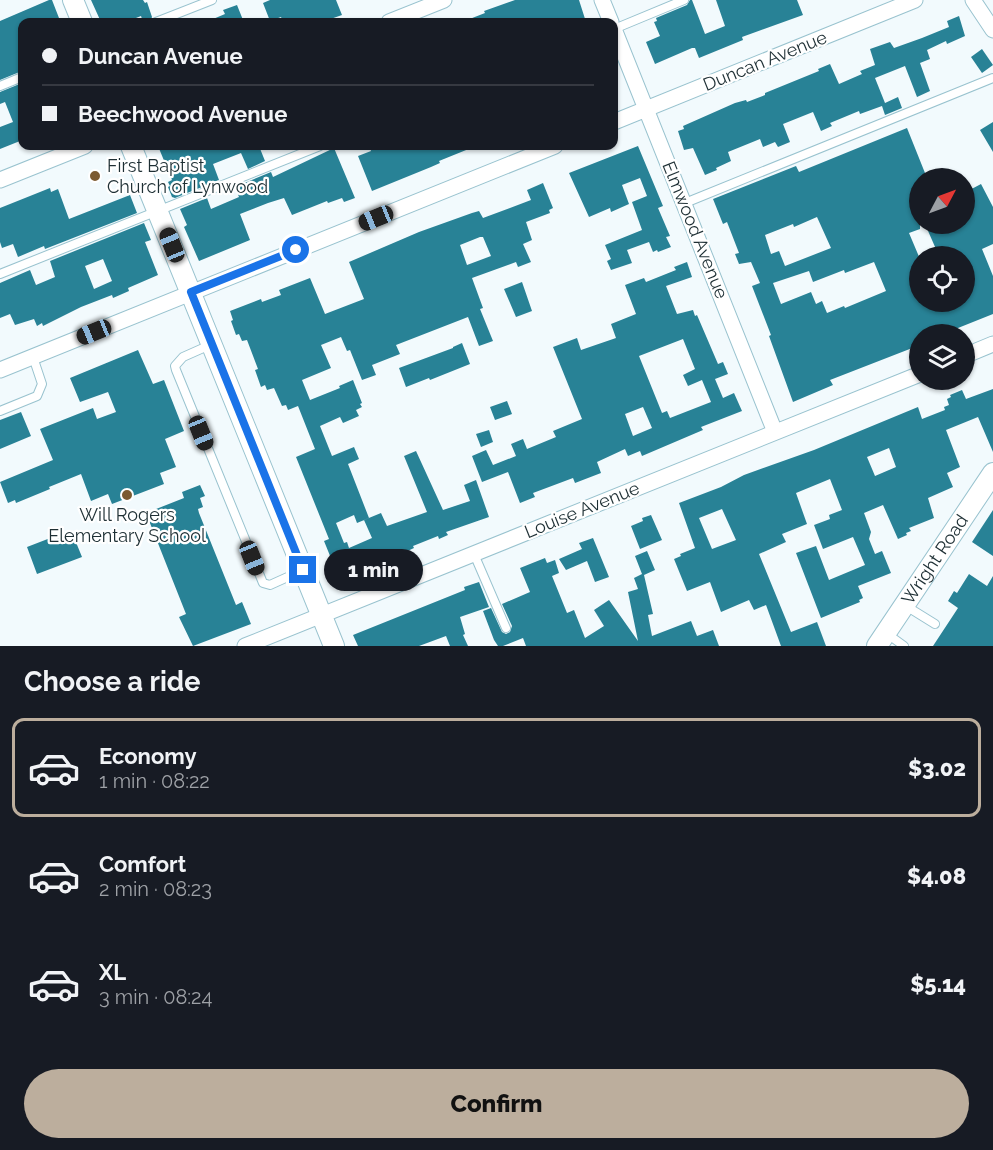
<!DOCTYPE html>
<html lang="en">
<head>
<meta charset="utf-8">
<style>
	body { margin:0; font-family:Raleway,sans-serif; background:#242831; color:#f1f3f6; height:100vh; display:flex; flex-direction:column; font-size:22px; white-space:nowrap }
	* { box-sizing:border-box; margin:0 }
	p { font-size:20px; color:#9ea1a6 }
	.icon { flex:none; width:33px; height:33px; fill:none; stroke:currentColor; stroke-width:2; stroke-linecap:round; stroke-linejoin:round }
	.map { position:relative; height:646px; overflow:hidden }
	.details { display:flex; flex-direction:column; background:#171b24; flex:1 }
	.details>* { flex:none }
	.top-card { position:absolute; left:18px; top:18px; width:600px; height:132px; border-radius:12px; box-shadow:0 2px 4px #0004; display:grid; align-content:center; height:132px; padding:0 24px; background:#171b24 }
	.needle { width:39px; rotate:49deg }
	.fabs { position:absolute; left:909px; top:168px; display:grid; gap:12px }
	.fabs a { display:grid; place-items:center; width:66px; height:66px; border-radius:50%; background:#171b24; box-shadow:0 2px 4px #0004; font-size:30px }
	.end { position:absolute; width:27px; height:27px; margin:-14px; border:8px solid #1a73e8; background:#fff; box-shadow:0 0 0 3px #fff }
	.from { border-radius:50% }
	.bubble { position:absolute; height:42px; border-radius:21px; background:#171b24; box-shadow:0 2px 4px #0004; font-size:20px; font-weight:800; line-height:42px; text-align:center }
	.car { position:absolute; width:18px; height:36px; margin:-18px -9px; border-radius:8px; box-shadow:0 0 4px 2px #0007; background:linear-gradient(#222 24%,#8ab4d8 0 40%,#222 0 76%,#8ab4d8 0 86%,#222 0) }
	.top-card b { display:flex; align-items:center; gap:21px; height:57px; font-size:22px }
	.top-card b+b { border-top:2px solid #363941 }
	.top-card i { width:15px; height:15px; background:#f1f3f6 }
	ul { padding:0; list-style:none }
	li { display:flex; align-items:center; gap:18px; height:99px; margin:0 12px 9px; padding:0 12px; border:3px solid transparent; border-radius:12px }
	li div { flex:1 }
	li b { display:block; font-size:22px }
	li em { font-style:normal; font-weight:800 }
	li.on { border-color:#bcae9d }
	li>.icon { width:54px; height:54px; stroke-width:1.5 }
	h2 { padding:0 24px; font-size:27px; line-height:72px }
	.button { display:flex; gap:12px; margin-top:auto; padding:12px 24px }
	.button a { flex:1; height:69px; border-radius:36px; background:#bcae9d; color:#111; font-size:24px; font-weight:800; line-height:69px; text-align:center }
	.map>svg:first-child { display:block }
</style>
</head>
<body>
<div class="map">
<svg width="993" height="646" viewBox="0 0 993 646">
	<rect width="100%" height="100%" fill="#f2fafd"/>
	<path fill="#288296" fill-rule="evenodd" d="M49,0H52L59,18L49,22H22V71L0,80V21Z
		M91,0H143L145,3L147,2L152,17L150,22H143L141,16L126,22H101Z
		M270,0H336L342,15L322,22H283L281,17L270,21L263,3Z
		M515,0H579L586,22H462L485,13L484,11Z
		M690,0H692L705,34L725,26L716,0H797L803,15L742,37L743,40L699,58L695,48H692L655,64L646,42L660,36L654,22L657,21L656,18L687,5Z
		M237,5L243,20L235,22H206L225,14L223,10Z
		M959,16L965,36L947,44L946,41L927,50L930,59L920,63L930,91L917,97L905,66L875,78L885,103L898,97L902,108L885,115L882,106L860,114L859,111L830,123L832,126L821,131L813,112L783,124L790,142L778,147L775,142L763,147L760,139L728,152L731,161L716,168L717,170L705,175L693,148L684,150L678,131L684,129L683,126L735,103L746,100L747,102L765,95V93L819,71L818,69L830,64L839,84L862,74L860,71L875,65L870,49L890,42L894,48L922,38L949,27L947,21Z
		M982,49L993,65L982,73L971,57Z
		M22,83V145L20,141L0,149V127L13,122L5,102L0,104V92Z
		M993,122V152L980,130Z
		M907,128L927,178H920V229L909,233L920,259V302H936L938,306L948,302H964V256H939L925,224H964V193L981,184L993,207V244L982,249L993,276V314L943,334H920V345L830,380L833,385L793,402L769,336L771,335L752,286L760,283L751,262L739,264L735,254L739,253L727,222L723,224L713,199L796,166L799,172ZM817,217L831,248L785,266L779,251L771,254L765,235L793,224L794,227ZM874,262L886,291L845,308L844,306L827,313L822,301L816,304L811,292L781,304L773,283L809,271L813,282L844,270L845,273Z
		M158,146H259L265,161L248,169L241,153L213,164L219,180L175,198L172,197L168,187L170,186L168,182L172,180Z
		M369,146H476L439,161L440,163L431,167L372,191L358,156L371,151Z
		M638,146L663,206L658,208L670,236L666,237L671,247L658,252L657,250L653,252L649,242L627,250L632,263L611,270L607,261L611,259L605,245L642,230L632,202L647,196L640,178L622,185L629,204L611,212L610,208L589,217L569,173Z
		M334,148L355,198L344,202L342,198L328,203L327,201L292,215L284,198L268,203L240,214L250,240L199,261L184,227L187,225L180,209L207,198L211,209L239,197L235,187L271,172L273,177Z
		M543,183L553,208L549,210L550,213L526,222L532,240L523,244L531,262L518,267L516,262L472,278L483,308L480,309L493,341L479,346L468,317L396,345L400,354L372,365L376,375L362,380L350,350L347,351L341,337L321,345L331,368L302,380L310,400L340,388L339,386L353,380L362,403L360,404L362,407L356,410L359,416L343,423L340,417L320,426L332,456L354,447L359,459L348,464L369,518L357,523L354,515L336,523L344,543L347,542L349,548L372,538L364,520L381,513L387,526L427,512L404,456L416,451L443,510L470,501L464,485L476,480L489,517L446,532L448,535L439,539L438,536L413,546L414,548L401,554L399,550L356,566L358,570L339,578L324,541L329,539L296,457L315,449L298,406L288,410L286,405L282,406L274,388L267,390L265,385L261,387L255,370L258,369L247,340L242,341L239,334L236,335L231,321L233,320L230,311L261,299L262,302L281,295L279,290L310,278L325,314L364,299L349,262L419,232L472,213L479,211L483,218L531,200L527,190ZM480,237H483L491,256L467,265L460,245Z
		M50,188L51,192L58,189L69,219L130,195L137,213L45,249L44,246L18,257L13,244L2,248L0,242V208Z
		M144,223L151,240L145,242L158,275L128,288L129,291L113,298L112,295L81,307L43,326L42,323L37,326L34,319L15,325L10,314L0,318V283L30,270L36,285L55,277L50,261ZM103,259L112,281L94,289L85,266Z
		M687,262L692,277L666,286L677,314L693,310L695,316L697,315L718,364L723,362L728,374L715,379L723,398L734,393L742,411L701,427L703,430L642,456L640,451L628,456L625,449L597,462L601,473L575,483L573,478L533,493L535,497L520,503L508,472L482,482L472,456L486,450L493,465L516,456L511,444L523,439L527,449L556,437L553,431L582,419L553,347L577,338L581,350L616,338L611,324L636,314L625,285L644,278L646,282L676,270L674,267ZM683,339L695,369L683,375L688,386L702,380L711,402L670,418L667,411L662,413L639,356ZM643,407L652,428L633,436L625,414Z
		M522,282L532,311L516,317L504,289Z
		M462,343L470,364L430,380L429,378L406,387L399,368L453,348V347Z
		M138,350L153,384L164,380L184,431L165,439L176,467L160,473L164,484L112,504L108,494L91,501L81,474L49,487L50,489L16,503L15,500L8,503L0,482L53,460L40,429L93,408L97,419L116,412L108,392L80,402L70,378Z
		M993,389V452L978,417L946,430L960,467L947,473L953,487L928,498L934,518L909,528L911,531L906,533L907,535L898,539L883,505L864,513L871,532L869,539L875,554L882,551L891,573L858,586L863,598L859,600L860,602L821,618L796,553L816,546L829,580L865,565L853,537L823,549L814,525L830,519L829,515L842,510L830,479L796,493L807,524L782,534L786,542L759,554L791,632L817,622L826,646H781L766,605L754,610L749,600L721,612L710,582L687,591L674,559L681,556L680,554L695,548L679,503L721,487L744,475L814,450L918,407L922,419L945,410L944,407L949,405L947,399L951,397L950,395L962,390L966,399ZM889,448L896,467L875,476L867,457ZM722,509L736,540L712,549L699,518Z
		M507,401L512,414L495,420L490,407Z
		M21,412L31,436L0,449V420Z
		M489,430L493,442L481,447L476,434Z
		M200,485L205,496L200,498L203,507L198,509L199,513L236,605L242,602L251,624L193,646L179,617L186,614L146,513L184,498L182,492Z
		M993,510V556L972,542Z
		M651,515L662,540L640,549L631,526L643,521L642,518Z
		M71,530L82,557L37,574L27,547Z
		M593,538L609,577L595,582L587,561L566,570L559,559L582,549L579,543Z
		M647,551L655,570L644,575L653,614L648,615L652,636L691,621L697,636L713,630L719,646H526L523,638L503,646H498L494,640L483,611L491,608L502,632L506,634L510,632L512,626L502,604L530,592L520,568L545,558L547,563L555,560L559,573L552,576L567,613L574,610L585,638L604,626L594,610L609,600L638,641L628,592L638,589L634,578L642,574L635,556Z
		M969,574L987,586L993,576V646H933L958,608L948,601L954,591L957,593Z
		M479,582L489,607L460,617L465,634L463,635L468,646H450L446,636L419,646H358L353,635L465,590L464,587Z"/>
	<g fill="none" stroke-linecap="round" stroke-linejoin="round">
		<g stroke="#99c3cf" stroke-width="10">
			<path id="service" d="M156,22L212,0
				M614,29L684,0
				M0,86L22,77
				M685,203L993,78
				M0,274L320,146
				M210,345L183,357L175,366L176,370L263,583L270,585L301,571
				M0,411L37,396L42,384L33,357
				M474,554L506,628
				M906,606L935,624
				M886,633L904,646"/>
		</g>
		<g stroke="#99c3cf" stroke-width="17">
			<path id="minor" d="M602,0L611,22
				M973,0L993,30
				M389,22L444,0
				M614,29L775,432
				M614,122L915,0
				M0,180L85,146
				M964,356L993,344
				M0,370L555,146
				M245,646L920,374"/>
		</g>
		<g stroke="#99c3cf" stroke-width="22">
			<g id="tertiary">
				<path d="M73,0L82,22"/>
				<path d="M131,146L334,646"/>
				<path id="s1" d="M877,646L993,473"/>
			</g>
		</g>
		<use href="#service" stroke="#fff" stroke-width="8"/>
		<use href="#minor" stroke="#fff" stroke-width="15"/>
		<use href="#tertiary" stroke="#fff" stroke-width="20"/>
	</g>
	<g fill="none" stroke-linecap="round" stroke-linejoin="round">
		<path stroke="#1a73e8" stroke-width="8" d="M296,250L191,292L303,570"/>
	</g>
	<g fill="#7b5a31" stroke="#fff" stroke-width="2">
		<circle cx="95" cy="176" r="6"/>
		<circle cx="127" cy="495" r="6"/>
	</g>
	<g text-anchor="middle" stroke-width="4.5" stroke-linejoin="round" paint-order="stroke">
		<g font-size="18" fill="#1e2f34" stroke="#fff">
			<text transform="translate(765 61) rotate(-22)" y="6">Duncan Avenue</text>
			<text transform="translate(695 230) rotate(68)" y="6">Elmwood Avenue</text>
			<text transform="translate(582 510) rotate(-22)" y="6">Louise Avenue</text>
			<text dy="6" stroke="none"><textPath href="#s1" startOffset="104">Wright Road</textPath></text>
		</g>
		<g font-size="18" fill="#1e2f34" stroke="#fff" text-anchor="start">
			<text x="107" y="172">First Baptist<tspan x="107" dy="21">Church of Lynwood</tspan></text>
			<text x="127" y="521" text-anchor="middle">Will Rogers<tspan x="127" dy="21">Elementary School</tspan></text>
		</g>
	</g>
</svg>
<div class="fabs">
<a><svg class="needle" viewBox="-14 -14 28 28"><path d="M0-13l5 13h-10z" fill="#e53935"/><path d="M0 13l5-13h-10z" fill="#9ea1a6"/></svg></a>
<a><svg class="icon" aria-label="locate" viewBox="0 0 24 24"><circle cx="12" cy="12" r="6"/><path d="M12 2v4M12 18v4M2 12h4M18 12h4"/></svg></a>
<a><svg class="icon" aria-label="layers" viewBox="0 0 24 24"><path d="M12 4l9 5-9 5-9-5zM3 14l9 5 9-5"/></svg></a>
</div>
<i class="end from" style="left:296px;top:250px"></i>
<i class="end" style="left:303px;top:570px"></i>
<div class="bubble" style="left:324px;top:549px;width:99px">1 min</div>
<i class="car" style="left:376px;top:218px;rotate:248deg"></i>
<i class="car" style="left:172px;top:245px;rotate:338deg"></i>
<i class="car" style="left:94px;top:332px;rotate:248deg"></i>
<i class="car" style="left:201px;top:433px;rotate:158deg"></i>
<i class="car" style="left:252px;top:558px;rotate:158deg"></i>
<div class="top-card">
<b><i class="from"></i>Duncan Avenue</b>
<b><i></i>Beechwood Avenue</b>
</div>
</div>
<section class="details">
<h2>Choose a ride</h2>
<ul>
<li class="on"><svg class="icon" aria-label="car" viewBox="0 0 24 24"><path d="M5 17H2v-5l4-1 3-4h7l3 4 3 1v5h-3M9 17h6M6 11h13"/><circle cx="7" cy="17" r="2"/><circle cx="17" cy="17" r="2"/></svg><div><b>Economy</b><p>1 min · 08:22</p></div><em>$3.02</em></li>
<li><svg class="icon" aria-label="car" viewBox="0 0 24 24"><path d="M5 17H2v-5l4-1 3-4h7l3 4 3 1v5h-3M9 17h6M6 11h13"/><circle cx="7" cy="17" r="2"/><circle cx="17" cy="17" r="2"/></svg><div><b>Comfort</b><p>2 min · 08:23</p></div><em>$4.08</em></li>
<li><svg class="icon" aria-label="car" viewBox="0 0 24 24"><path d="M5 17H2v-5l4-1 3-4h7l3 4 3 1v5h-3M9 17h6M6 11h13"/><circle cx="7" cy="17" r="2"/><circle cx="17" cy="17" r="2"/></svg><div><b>XL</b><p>3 min · 08:24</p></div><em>$5.14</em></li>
</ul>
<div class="button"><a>Confirm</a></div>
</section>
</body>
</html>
